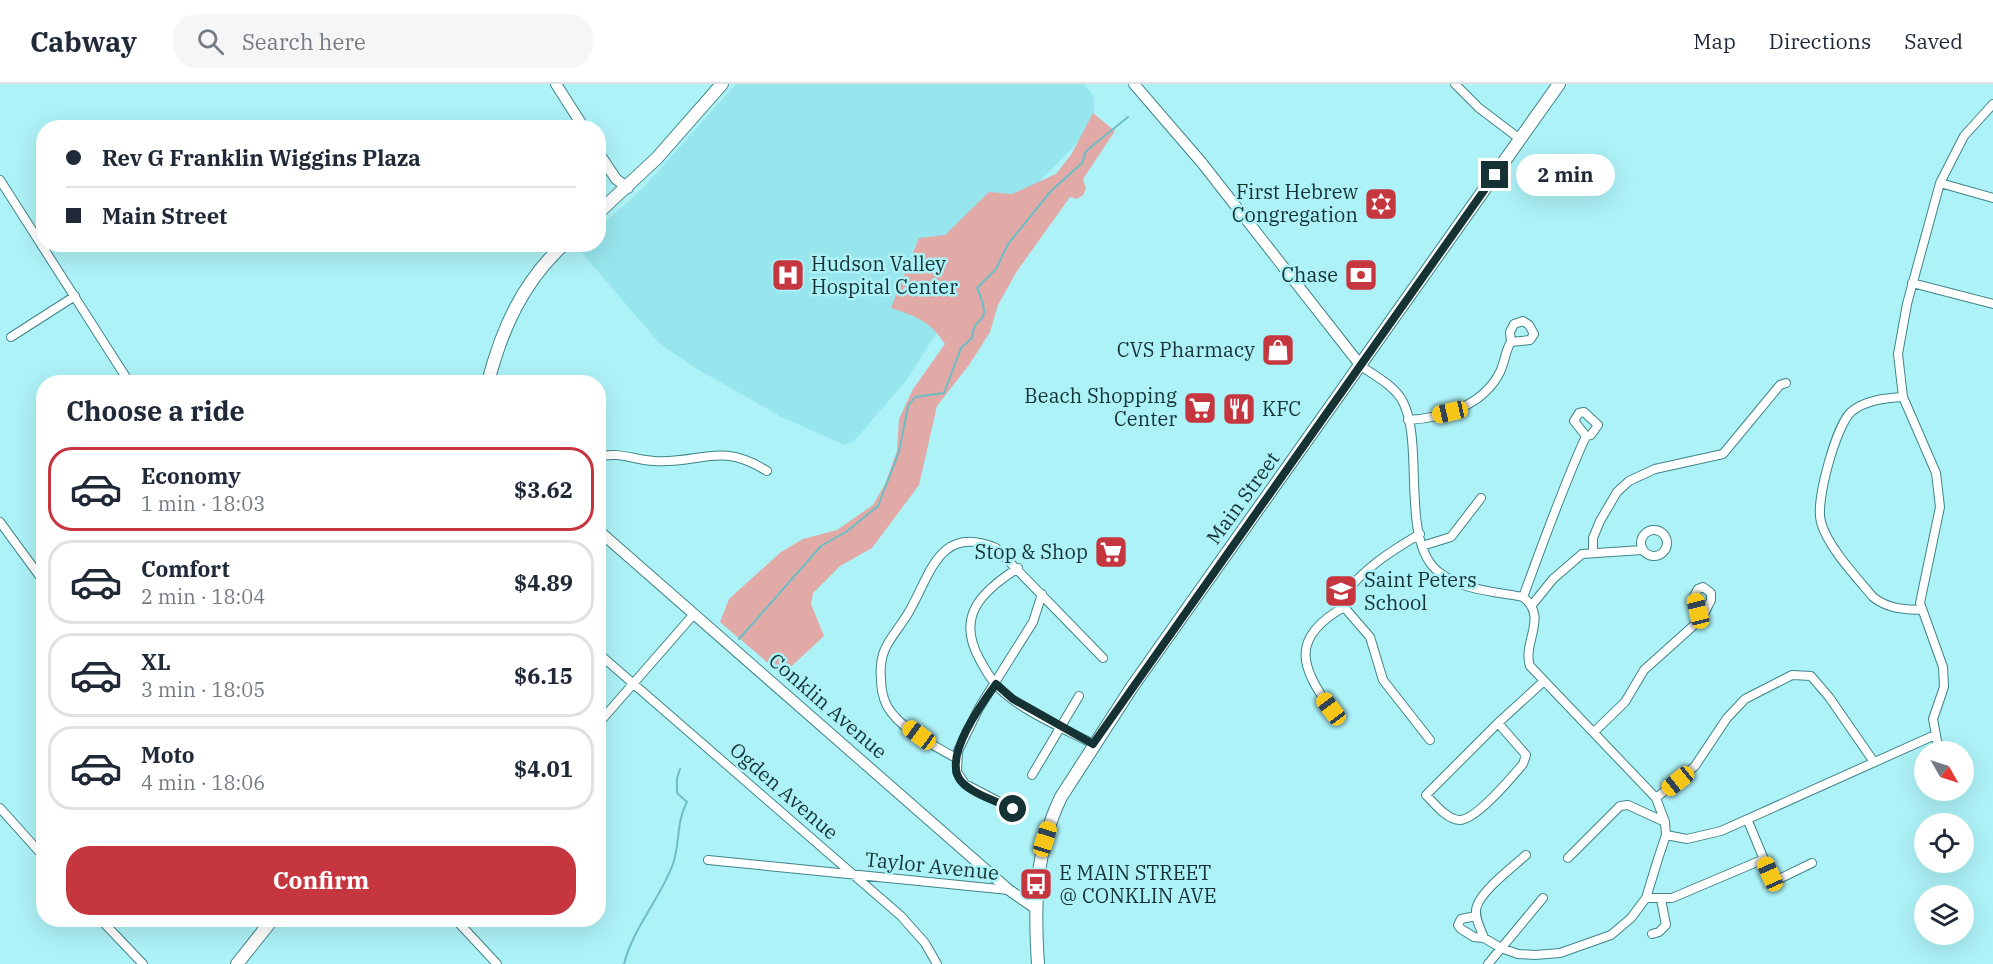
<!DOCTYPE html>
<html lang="en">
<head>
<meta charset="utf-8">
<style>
	body { margin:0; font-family:"IBM Plex Serif",serif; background:#f6f6f7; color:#1f2937; height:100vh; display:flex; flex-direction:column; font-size:22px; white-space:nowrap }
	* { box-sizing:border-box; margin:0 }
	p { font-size:20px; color:#747a83 }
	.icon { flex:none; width:33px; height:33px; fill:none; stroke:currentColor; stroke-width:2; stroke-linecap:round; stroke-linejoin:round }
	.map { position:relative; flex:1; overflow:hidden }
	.sheet { position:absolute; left:36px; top:291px; width:570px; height:552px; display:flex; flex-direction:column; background:#fff; border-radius:24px; box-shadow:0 6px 24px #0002 }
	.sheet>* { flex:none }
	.hud { position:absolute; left:36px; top:36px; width:570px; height:132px; border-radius:24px; box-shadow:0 6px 24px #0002; display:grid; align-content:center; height:132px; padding:0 30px; background:#fff }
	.needle { width:39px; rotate:129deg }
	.fabs { position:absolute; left:1914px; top:657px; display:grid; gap:12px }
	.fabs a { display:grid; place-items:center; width:60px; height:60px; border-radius:50%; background:#fff; box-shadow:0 6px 24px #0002; font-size:30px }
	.end { position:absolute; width:27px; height:27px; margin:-14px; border:8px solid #153234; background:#fff; box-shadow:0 0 0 3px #fff }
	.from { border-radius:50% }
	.bubble { position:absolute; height:42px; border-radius:21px; background:#fff; box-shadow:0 6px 24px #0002; font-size:20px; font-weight:800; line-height:42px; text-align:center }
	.car { position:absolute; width:18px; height:36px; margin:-18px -9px; border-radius:8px; box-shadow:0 0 4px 2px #0007; background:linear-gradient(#f5c518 24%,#345 0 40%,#f5c518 0 76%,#345 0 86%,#f5c518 0) }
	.hud b { display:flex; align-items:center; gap:21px; height:57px; font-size:22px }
	.hud b+b { border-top:2px solid #e0e1e3 }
	.hud i { width:15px; height:15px; background:#1f2937 }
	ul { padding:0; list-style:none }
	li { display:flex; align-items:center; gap:18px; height:84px; margin:0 12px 9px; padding:0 18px; border:3px solid #e0e1e3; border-radius:24px }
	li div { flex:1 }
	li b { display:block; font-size:22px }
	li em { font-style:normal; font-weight:800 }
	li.active { border-color:#c6363f }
	li>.icon { width:54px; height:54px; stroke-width:1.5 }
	h2 { padding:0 30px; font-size:27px; line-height:72px }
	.action { display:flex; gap:12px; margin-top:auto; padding:12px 30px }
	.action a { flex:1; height:69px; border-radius:24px; background:#c6363f; color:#fff; font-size:24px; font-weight:800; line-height:69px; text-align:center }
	header { display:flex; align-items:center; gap:36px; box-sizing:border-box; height:84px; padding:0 30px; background:#fff; border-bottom:2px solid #e0e1e3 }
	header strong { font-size:28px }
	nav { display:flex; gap:33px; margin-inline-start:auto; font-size:21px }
	.search { width:420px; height:54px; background:#f6f6f7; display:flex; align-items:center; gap:15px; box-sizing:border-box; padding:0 21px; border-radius:24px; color:#747a83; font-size:22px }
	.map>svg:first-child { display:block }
</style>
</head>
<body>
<header>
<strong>Cabway</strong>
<div class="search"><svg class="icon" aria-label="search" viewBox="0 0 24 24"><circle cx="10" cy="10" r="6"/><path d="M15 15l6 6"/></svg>Search here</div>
<nav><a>Map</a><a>Directions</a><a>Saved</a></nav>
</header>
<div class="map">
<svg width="1993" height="880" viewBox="0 0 1993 880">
	<rect width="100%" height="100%" fill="#adf2f7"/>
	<path fill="#97e6ed" d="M736,0H1084L1093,11L1095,40L1024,114L905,298L854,357L844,361L780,332L697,285L660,260L577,163L581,161L598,160L599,144L642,105Z"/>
	<path fill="#e1aaa7" d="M1093,29L1115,47L1083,95L1086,105L1083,111L1077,115L1070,113L1017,187L998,221L990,248L969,281L937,322L919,401L872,464L840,482L813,509L811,520L824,552L782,591L720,538L729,515L781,468L803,455L837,446L873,421L885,400L897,367L899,335L913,305L945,260C931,238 916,232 891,224L919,154L945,151L989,108L1012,110L1056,90L1071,71Z"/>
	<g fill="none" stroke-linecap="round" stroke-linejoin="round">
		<path stroke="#6cbec4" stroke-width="2" d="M739,555L821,462L846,448L878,422L899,368L908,322L915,313L944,309L961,264L972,254C973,228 995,245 977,204L996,185L1008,160L1051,107L1082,79L1086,67L1128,33
			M624,880C633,844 660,815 673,780C680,760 676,738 687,718L677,709V694L680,685"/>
		<g stroke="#3f8489" stroke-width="10">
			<path id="street" d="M1455,0L1479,24L1520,55
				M0,96L129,298
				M1940,99L1993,114
				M1912,199L1993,220
				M1523,237L1529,241L1534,250L1530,256L1511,258L1510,248L1514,240Z
				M11,253L75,212
				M1361,282C1375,292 1395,302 1403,318C1425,361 1399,460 1440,489C1462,506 1497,508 1523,513C1549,533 1522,558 1530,582L1656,714L1665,738L1666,751L1658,775L1646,814L1631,834L1611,851L1560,869L1535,871L1518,870L1501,864L1484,854L1474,853L1461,845L1458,841L1461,835L1476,832
				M1903,313C1886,314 1865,316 1851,328C1836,342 1815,418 1821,438C1827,462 1857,494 1873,513C1888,525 1903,525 1921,526
				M1584,328L1598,341L1591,351L1586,352L1574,337L1579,329Z
				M1408,336C1443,334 1483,322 1500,288C1505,278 1505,267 1511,258
				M598,373C617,367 635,376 654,377C702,380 719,357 767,387
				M0,438L44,498
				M1641 459a13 13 0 1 1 26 0a13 13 0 1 1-26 0Z
				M1420,450C1391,467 1361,486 1342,514L1344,523L1370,553L1383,596L1430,656
				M1422,462L1451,453L1481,414
				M1593,468V454L1600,437L1617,408L1629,397L1655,385L1723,370L1780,301L1786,299
				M1018,484C982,507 955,532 980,576C986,587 992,598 1001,606C1021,626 1067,646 1093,660
				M1703,503L1711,509V516L1702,534L1694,512L1698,505Z
				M1523,513C1543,459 1562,405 1586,352
				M1532,521L1553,495L1582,470L1642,466
				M598,569L901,832L925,859L937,880
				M1331,625C1299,582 1291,553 1344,523
				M1498,639L1526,671L1523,680C1511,694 1477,735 1460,736C1447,736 1434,719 1426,711Z
				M1498,639L1544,597
				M598,640L694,530
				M1595,647L1625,618L1644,586L1702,534
				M1939,668L1933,635L1944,603L1943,583L1920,519L1940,423L1936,389L1903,313L1898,270L1907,220L1940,99L1964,52L1993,20
				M956,674C933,661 900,645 887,622C883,614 881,604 881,595C878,561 895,553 910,526C931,489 940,440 996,464L1103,574
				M1032,691L1079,612
				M1656,714L1695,682L1727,634L1745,615L1792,591L1811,592L1829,613L1874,678
				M0,724L44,773
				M1013,725L965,700L957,688L958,667L979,624L1033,538L1042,510
				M1748,737L1770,790L1779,795L1812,779
				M1666,751L1687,755L1721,747L1935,651
				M1568,774L1620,722L1628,721L1665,738
				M708,776L1009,806
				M1646,814H1672L1764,775
				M101,836L143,880
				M456,836L497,880
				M1652,850L1659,848L1666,841L1661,815
				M1484,854C1481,845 1473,832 1477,822C1482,806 1513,783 1526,771
				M1488,880L1543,814"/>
		</g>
		<g stroke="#3f8489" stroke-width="12">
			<path id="secondary" d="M556,0L584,44
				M1134,0L1202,79L1361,282
				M598,68L616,95L628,104
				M598,446L1009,806L1035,824"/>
		</g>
		<g stroke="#3f8489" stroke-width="14">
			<path id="primary" d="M598,129L657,74L722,0
				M488,298C502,245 522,199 564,160
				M237,880L272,836
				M1038,880C1034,821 1035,767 1061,713L1132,603L1559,0"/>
		</g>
		<use href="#street" stroke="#fff" stroke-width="8"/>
		<use href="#secondary" stroke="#fff" stroke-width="10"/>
		<use href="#primary" stroke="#fff" stroke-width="12"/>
	</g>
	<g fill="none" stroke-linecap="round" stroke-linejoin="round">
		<path stroke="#153234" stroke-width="8" d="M1013,725C997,717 971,710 960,696C943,672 982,619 996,600L1013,615L1093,660L1495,91"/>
	</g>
	<defs>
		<g id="synagogue-square" transform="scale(1.725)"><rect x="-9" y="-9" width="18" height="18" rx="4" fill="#c6363f" stroke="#adf2f7"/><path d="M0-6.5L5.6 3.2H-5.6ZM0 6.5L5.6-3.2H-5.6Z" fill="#fff"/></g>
		<g id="hospital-square" transform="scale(1.725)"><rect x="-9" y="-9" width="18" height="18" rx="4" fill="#c6363f" stroke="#adf2f7"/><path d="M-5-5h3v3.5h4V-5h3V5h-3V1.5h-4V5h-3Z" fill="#fff"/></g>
		<g id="bank-square" transform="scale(1.725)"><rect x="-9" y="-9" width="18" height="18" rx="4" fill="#c6363f" stroke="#adf2f7"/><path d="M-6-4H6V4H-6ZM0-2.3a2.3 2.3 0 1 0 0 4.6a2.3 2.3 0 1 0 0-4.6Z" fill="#fff"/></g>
		<g id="shop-square" transform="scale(1.725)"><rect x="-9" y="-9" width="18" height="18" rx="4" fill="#c6363f" stroke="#adf2f7"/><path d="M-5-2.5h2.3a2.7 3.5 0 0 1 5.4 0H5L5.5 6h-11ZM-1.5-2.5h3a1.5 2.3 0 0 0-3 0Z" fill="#fff"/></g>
		<g id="supermarket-square" transform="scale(1.725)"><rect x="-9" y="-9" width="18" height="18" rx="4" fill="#c6363f" stroke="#adf2f7"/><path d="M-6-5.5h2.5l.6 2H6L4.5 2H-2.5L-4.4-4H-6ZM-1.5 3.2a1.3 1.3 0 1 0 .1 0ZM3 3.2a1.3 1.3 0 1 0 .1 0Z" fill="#fff"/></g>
		<g id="restaurant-square" transform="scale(1.725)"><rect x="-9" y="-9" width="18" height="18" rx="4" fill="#c6363f" stroke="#adf2f7"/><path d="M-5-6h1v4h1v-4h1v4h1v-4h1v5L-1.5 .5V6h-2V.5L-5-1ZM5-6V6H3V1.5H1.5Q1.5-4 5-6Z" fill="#fff"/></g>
		<g id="school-square" transform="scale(1.725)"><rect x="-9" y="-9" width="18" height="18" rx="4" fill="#c6363f" stroke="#adf2f7"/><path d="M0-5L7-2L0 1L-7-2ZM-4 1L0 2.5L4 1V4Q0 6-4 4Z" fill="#fff"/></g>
		<g id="bus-square" transform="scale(1.725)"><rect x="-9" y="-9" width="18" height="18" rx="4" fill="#c6363f" stroke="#adf2f7"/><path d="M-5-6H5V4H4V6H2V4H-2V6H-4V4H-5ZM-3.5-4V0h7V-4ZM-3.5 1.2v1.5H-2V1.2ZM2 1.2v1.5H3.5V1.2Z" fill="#fff"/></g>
	</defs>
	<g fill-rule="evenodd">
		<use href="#synagogue-square" x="1381" y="120"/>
		<use href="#hospital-square" x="788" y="191"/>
		<use href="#bank-square" x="1361" y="191"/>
		<use href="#shop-square" x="1278" y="266"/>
		<use href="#supermarket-square" x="1200" y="324"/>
		<use href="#restaurant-square" x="1239" y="325"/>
		<use href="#supermarket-square" x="1111" y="468"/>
		<use href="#school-square" x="1341" y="507"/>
		<use href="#bus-square" x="1036" y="800"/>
	</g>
	<g text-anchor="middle" stroke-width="5" stroke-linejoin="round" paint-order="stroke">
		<g font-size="20" fill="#153234" stroke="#adf2f7" text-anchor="end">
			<text x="1358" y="115">First Hebrew<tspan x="1358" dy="23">Congregation</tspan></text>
			<text x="811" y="187" text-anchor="start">Hudson Valley<tspan x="811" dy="23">Hospital Center</tspan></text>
			<text x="1338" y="198">Chase</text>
			<text x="1255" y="273">CVS Pharmacy</text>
			<text x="1177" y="319">Beach Shopping<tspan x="1177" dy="23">Center</tspan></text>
			<text x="1262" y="332" text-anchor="start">KFC</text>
			<text x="1088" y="475">Stop &amp; Shop</text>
			<text x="1364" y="503" text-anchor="start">Saint Peters<tspan x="1364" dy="23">School</tspan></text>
			<text x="1059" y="796" text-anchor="start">E MAIN STREET<tspan x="1059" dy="23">@ CONKLIN AVE</tspan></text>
		</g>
		<g font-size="20" fill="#153234" stroke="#adf2f7">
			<text transform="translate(1243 414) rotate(-54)" y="7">Main Street</text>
			<text transform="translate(828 622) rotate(41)" y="7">Conklin Avenue</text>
			<text transform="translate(784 707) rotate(41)" y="7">Ogden Avenue</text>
			<text transform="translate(932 782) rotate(6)" y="7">Taylor Avenue</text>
		</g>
	</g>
</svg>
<div class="fabs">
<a><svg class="needle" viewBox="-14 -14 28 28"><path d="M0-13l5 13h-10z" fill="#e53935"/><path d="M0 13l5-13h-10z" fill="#747a83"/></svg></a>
<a><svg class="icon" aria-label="locate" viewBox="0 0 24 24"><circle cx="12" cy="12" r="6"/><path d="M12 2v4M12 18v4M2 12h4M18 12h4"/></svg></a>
<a><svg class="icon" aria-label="layers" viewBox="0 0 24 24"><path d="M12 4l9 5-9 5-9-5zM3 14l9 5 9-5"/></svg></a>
</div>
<i class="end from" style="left:1013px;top:725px"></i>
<i class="end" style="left:1495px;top:91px"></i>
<div class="bubble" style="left:1516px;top:70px;width:99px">2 min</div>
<i class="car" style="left:1450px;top:328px;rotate:257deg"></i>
<i class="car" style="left:1698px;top:527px;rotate:346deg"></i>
<i class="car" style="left:1331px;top:625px;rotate:323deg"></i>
<i class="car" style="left:919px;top:651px;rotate:306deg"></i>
<i class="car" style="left:1678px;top:697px;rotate:231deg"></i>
<i class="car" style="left:1045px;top:755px;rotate:17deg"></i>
<i class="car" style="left:1770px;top:790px;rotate:336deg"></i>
<div class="hud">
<b><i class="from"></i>Rev G Franklin Wiggins Plaza</b>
<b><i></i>Main Street</b>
</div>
<section class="sheet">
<h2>Choose a ride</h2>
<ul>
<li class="active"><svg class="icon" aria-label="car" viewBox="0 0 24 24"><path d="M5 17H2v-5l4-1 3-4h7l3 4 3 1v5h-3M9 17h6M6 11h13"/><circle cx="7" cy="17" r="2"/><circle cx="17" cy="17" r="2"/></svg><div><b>Economy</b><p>1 min · 18:03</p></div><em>$3.62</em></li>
<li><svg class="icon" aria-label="car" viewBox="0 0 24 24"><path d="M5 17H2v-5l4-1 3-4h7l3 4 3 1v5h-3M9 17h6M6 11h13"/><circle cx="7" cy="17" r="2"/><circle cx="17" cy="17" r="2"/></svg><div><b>Comfort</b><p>2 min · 18:04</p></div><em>$4.89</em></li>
<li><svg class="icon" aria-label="car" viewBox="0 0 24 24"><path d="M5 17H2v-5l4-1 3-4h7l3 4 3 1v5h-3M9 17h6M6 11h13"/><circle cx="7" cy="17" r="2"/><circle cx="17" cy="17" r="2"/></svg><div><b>XL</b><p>3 min · 18:05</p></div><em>$6.15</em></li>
<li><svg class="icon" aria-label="car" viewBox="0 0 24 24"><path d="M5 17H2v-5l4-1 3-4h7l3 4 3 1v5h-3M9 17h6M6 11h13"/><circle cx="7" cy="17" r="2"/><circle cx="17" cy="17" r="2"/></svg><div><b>Moto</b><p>4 min · 18:06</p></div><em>$4.01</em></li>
</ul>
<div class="action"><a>Confirm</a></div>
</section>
</div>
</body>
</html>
